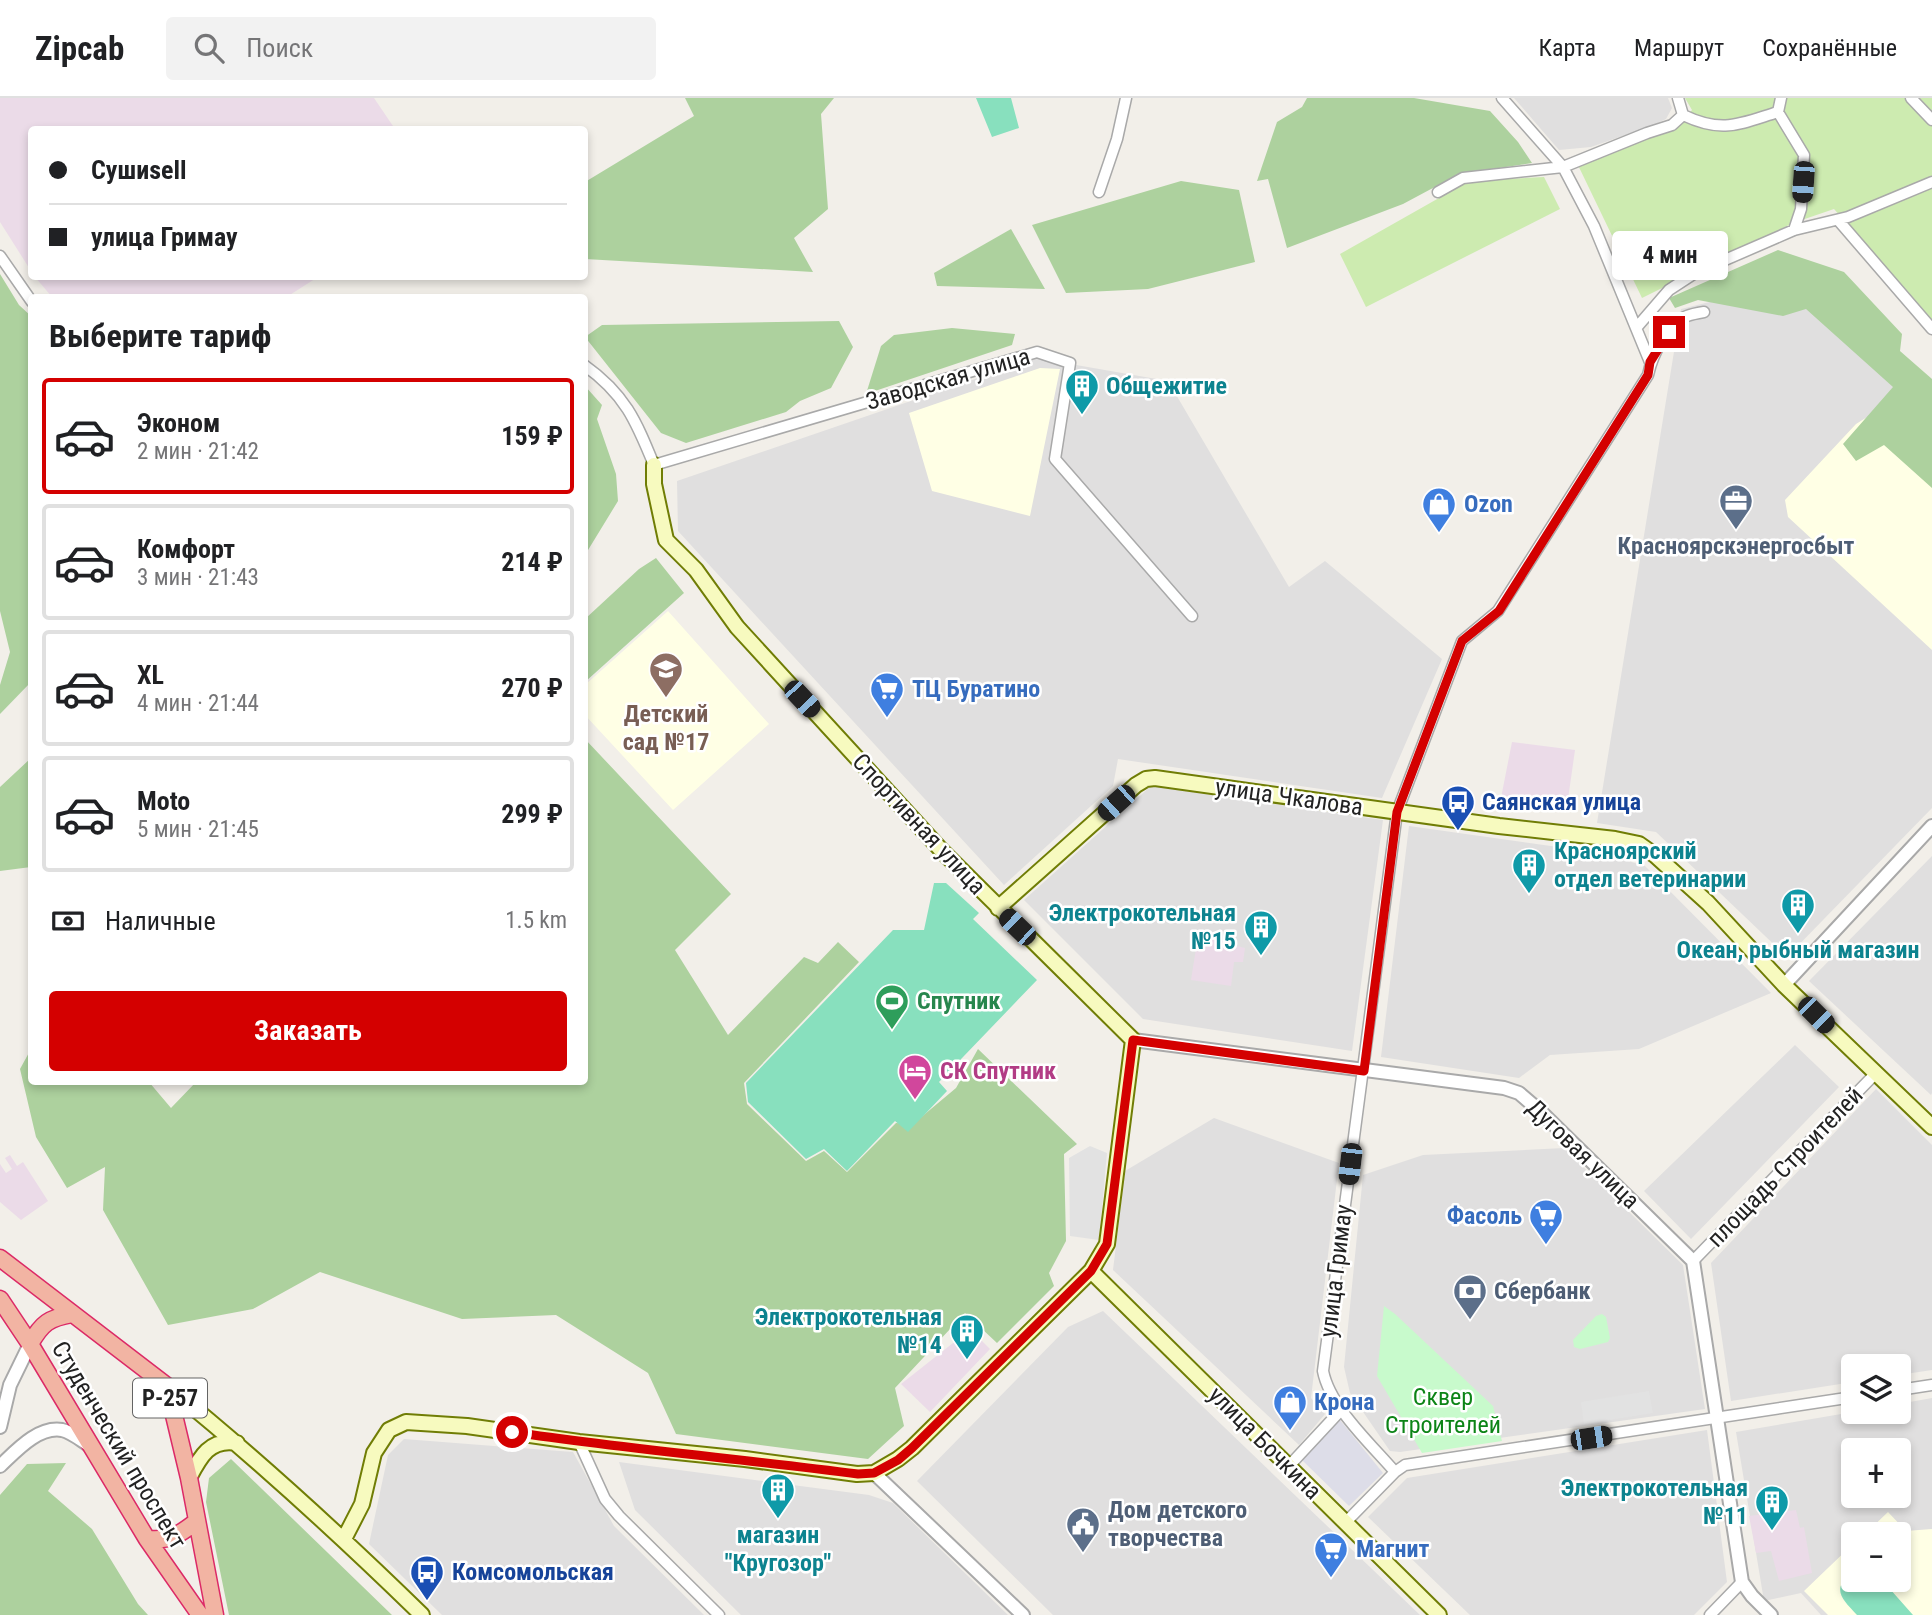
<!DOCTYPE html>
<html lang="ru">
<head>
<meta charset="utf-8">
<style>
	body { margin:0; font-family:"Roboto Condensed",sans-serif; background:#f2f2f2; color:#202124; height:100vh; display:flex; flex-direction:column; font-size:26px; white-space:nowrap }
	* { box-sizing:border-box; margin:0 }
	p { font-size:23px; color:#757577 }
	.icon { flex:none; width:38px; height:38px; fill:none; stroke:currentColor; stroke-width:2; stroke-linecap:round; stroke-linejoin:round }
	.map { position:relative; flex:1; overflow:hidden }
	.side { position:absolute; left:28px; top:196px; width:560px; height:791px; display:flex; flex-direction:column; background:#fff; border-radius:7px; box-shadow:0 4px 10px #0003 }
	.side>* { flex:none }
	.hud { position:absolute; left:28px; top:28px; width:560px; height:154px; border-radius:7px; box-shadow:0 4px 10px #0003; display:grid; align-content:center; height:154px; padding:0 21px; background:#fff }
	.buttons { position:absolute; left:1841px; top:1256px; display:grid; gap:14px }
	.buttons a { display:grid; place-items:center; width:70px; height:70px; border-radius:7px; background:#fff; box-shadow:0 4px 10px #0003; font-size:35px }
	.end { position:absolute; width:32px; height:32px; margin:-16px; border:9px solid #d40000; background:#fff; box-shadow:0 0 0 4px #fff }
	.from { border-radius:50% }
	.bubble { position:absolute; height:49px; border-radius:7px; background:#fff; box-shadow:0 4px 10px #0003; font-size:23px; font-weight:700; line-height:49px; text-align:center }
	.car { position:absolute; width:21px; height:42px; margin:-21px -10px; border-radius:9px; box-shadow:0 0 5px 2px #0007; background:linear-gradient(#222 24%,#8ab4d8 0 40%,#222 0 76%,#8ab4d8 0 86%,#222 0) }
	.hud b { display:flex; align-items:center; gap:24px; height:66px; font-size:26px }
	.hud b+b { border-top:2px solid #e0e0e0 }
	.hud i { width:18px; height:18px; background:#202124 }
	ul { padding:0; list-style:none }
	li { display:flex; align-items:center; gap:21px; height:116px; margin:0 14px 10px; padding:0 7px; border:4px solid #e0e0e0; border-radius:7px }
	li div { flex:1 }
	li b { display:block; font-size:26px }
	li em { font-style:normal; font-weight:700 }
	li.on { border-color:#d40000 }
	li>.icon { width:63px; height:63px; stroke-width:1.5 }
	h2 { padding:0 21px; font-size:32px; line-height:84px }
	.pay { display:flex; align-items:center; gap:18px; height:77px; padding:0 21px; font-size:26px }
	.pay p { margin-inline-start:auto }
	.primary-button { display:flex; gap:14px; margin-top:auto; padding:14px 21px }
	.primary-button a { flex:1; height:80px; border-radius:7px; background:#d40000; color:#fff; font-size:28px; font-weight:700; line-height:80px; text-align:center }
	header { display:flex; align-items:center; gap:42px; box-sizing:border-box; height:98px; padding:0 35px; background:#fff; border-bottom:2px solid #e0e0e0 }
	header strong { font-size:33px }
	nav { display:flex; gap:38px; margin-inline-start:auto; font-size:24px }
	.search { width:490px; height:63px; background:#f2f2f2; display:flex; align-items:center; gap:18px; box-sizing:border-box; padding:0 24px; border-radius:7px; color:#757577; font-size:26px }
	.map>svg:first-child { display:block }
</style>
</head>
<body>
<header>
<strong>Zipcab</strong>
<div class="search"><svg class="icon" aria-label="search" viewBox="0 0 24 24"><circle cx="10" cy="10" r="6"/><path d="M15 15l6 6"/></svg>Поиск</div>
<nav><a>Карта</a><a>Маршрут</a><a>Сохранённые</a></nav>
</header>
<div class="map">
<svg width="1932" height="1517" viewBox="0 0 1932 1517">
	<rect width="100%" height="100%" fill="#f2efe9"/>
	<path fill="#e0dfdf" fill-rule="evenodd" d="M1514,0H1668L1672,10L1666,21L1651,28L1591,49L1559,52Z
		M1800,182L1932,298V710L1787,859L1656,734L1597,725L1681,211Z
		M1036,260L1168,283L1289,489L1325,463L1442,561L1382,700L1118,661L1113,688L1004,787L678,433L677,383Z
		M1151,688L1383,722L1352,953L1143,921L1024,802Z
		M1409,728L1601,755L1645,768L1771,895L1639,951L1550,957L1519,980L1381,959Z
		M1932,758V995L1931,997L1809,883Z
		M1795,947L1839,989L1691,1141L1644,1093Z
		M1876,991L1932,1047V1272L1899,1277V1269H1853V1284L1731,1303L1711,1165Z
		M1214,1020L1339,1065L1311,1300L1325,1316L1299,1347L1113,1172L1125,1073Z
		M1564,1050L1683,1167L1705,1311L1400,1354L1390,1353L1350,1295L1344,1269L1363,1077L1423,1057Z
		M1103,1213L1420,1517H1053L917,1383L1068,1229Z
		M1932,1300V1517H1821L1801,1495L1764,1503L1736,1334L1853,1314H1899V1306ZM1853,1353H1899V1398H1853ZM1853,1437H1899V1482H1853Z
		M1707,1332L1727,1484L1694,1517H1470L1368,1419L1407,1380Z
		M404,1341L573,1354L614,1428L704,1517H442L369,1446L388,1357Z
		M619,1364L869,1397L893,1405L1008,1517H741L635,1412Z"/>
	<path fill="#ebdbe8" d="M0,0H374L395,31L32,32L31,173L0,124Z
		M35,179H318L285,200L52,199Z
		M1512,644L1575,652L1567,708L1545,706L1544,713L1530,711V704L1501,700Z
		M1198,838L1237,844V848L1245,850L1243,864H1234L1231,888L1191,882Z
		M10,1057L17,1068L23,1064L48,1103L21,1122L0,1104V1066L6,1075L12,1071L5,1060Z
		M970,1231L990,1251L930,1314L901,1286L953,1245H956Z
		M1796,1412L1800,1430L1804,1429L1812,1475L1779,1483L1771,1453L1756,1455L1749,1418Z"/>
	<path fill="#ffffe5" d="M1040,270L1060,271L1030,418L932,393L909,315Z
		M1917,288L1932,301V552L1788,419L1785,402L1856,326Z
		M668,513L769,626L673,712L584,616L585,587Z
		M1888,1414L1906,1433L1932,1431V1517H1828L1804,1493L1853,1446V1482H1899V1437H1864Z"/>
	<path fill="#cdebb0" d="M1685,0H1932V222L1834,111L1793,125L1642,200L1577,65L1680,27L1692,12Z
		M1544,79L1560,111L1366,209L1340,156L1469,83Z"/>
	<path fill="#add19e" d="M685,0H834L821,16L828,111L794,140L813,174L585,161V84L694,18Z
		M1307,0H1414L1490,13L1518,44L1532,65L1459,76L1403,106L1287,150L1268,81L1257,83L1277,24L1302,9Z
		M1181,83L1239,92L1255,164L1148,191L1066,195L1032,127Z
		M1011,131L1045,191L937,188L934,175Z
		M1778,152L1844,174L1902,236L1900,253L1932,281V390L1884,347L1856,363L1843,346L1893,289L1806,211L1783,218L1698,202L1675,210L1669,200Z
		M0,176L19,207L32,219L31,584L0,616V587L10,554L0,513Z
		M839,223L853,249L831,290L800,303L786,314L686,345L661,335L585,239L602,227Z
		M952,230L1015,236L1012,247L866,296L881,248L894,237Z
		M585,288L602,307L597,321L616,376L618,403L585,457Z
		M656,460L684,495L585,584V521L639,471Z
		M585,641L731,796L675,852L728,937L804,859L818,865L838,844L859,864L744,985L747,1006L806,1063L824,1053L847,1074L896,1025L913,1026L956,990L978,951L1077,1046L1064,1056L1066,1143L1049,1175L1054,1188L997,1245L965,1215L895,1290L904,1328L868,1361L676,1336L648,1275L556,1217L462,1221L320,1174L253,1211L168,1227L103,1112L105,1069L67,1090L36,1039L20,971L31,951L32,984H149L171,1010L196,984H584Z
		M31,660V769L0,773V689Z
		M231,1361L392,1517H229L206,1404L209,1380Z
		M66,1365L48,1393L92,1431L138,1506L148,1517H0V1397L27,1366Z"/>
	<path fill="#c8facc" d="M1384,1208L1395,1216L1493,1308L1502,1343L1422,1355L1377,1278Z
		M1602,1216L1606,1219L1610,1240L1608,1244L1580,1251L1574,1249L1573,1242L1596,1218Z"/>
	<path fill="#88e0be" d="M976,0H1011L1019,30L992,39Z
		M934,785H946L979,815L973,821L1037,882L939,984L947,993L908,1034L895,1023L847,1073L824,1051L806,1061L748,1004L746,985L893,832H924Z
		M1853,1475V1482H1882L1913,1517H1857C1842,1501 1830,1490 1853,1475Z"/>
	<path fill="#e2e2e2" d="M1090,1048L1107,1055L1099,1142L1070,1138L1069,1060Z
		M1649,1293L1653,1315L1584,1326L1581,1304Z"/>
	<path fill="#dddde8" d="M1340,1322L1383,1375L1349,1408L1302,1362Z"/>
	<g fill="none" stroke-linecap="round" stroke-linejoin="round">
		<g stroke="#a9a9a9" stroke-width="13">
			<path id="minor" d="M1502,0L1563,69L1594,128L1650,264
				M1911,0L1932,22
				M1778,14L1804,57L1801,111L1794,132
				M1683,17C1723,36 1739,26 1778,14L1781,0
				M1099,94L1117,41L1126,0
				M1438,94L1463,80L1563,69L1647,35L1672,27L1683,17L1678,0
				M1838,122L1932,231
				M0,158L32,204
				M1637,229L1669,192L1695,175L1794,132L1848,119L1932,84
				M584,267C625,296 636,323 654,367L1037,254L1070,265L1055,361L1192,518
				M1693,1163L1876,975
				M1899,1292L1932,1287
				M579,1344L605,1401L619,1418L719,1517
				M1288,1369L1342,1311
				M1395,1374C1371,1346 1330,1309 1323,1273L1397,714L1462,543L1498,513L1648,277C1652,258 1667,226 1687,218C1692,216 1698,215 1704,214
				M1345,1425L1395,1374L1405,1367L1853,1299
				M1710,1517L1742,1484"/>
		</g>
		<g stroke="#a9a9a9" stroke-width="16">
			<path id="tertiary" d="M1784,887L1932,728
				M1133,942L1504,990L1519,995L1540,1013L1693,1163L1742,1484L1752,1498L1771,1517
				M0,1329L10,1287L30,1246
				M0,1368C16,1353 38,1328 62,1332C72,1334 83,1344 92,1349
				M874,1375L1023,1517"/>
		</g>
		<g stroke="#707d05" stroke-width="18">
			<path id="secondary" d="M998,810L1136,687L1146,681L1155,680L1499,728L1615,741L1639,746L1656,758L1708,805L1784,887L1932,1029
				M1091,1173L1439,1517
				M167,1288C256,1360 340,1437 422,1517
				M189,1380C200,1359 210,1340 237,1345
				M344,1441L362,1406L374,1355L389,1332L406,1324L467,1328L579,1344L745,1361L857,1376L874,1375L898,1361L912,1350L1091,1173L1107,1146L1133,942L943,754L737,529L696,472L666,442L654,386V367"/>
		</g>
		<g stroke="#dc2a67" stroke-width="19">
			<path id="trunk" d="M0,1160L167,1288L189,1380L215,1517
				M0,1201L30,1246L147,1441L200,1517
				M30,1246C42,1225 49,1220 72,1216
				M147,1441C171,1443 179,1437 197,1423"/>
		</g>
		<use href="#minor" stroke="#fff" stroke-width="10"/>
		<use href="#tertiary" stroke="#fff" stroke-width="12"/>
		<use href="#secondary" stroke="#f7fabf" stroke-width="14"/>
		<use href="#trunk" stroke="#f2b4a3" stroke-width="16"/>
	</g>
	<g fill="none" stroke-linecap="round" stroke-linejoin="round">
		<path stroke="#d40000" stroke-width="9" d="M512,1334C627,1351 742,1361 858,1376L874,1375L898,1362L912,1350L1091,1173L1107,1146L1133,942L1364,973L1397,714L1462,543L1499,513L1648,277L1650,264L1669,234"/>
	</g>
	<defs>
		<g id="building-pin" transform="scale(1.75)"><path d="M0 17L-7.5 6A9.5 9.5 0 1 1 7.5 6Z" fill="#0f9aa8" stroke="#fff"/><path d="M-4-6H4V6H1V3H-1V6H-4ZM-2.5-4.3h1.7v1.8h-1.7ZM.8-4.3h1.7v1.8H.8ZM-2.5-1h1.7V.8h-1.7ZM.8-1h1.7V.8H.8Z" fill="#fff"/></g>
		<g id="office-pin" transform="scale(1.75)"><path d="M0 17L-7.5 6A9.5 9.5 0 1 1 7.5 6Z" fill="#5c6f8a" stroke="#fff"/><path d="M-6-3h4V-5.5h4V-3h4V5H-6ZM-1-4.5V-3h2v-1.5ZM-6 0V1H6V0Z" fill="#fff"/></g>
		<g id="shop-pin" transform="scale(1.75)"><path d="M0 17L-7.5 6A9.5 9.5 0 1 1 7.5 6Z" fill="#3f7fe0" stroke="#fff"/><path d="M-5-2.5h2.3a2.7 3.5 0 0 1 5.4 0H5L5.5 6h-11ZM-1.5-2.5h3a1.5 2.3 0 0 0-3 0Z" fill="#fff"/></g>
		<g id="school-pin" transform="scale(1.75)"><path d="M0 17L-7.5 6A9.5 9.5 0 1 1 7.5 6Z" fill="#8d6e63" stroke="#fff"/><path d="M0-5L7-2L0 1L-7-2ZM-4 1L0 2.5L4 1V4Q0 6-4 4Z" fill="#fff"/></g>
		<g id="supermarket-pin" transform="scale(1.75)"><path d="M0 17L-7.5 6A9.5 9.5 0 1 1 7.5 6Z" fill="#3f7fe0" stroke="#fff"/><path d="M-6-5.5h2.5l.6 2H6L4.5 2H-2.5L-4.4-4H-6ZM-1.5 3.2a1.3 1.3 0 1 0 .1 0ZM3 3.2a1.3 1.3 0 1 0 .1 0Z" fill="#fff"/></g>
		<g id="bus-pin" transform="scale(1.75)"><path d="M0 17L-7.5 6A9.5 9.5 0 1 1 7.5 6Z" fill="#1a4fb4" stroke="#fff"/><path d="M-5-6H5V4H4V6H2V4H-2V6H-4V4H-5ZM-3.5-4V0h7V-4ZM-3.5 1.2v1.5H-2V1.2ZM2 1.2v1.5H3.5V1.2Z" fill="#fff"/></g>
		<g id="stadium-pin" transform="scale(1.75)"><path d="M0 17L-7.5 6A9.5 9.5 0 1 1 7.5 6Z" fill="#2e9e5b" stroke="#fff"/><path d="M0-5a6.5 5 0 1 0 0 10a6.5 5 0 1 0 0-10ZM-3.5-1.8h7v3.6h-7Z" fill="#fff"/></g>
		<g id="hotel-pin" transform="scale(1.75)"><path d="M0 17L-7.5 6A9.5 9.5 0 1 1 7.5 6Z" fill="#d1479c" stroke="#fff"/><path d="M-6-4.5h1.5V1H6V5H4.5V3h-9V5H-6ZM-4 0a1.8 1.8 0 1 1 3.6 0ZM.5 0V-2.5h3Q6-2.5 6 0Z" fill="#fff"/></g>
		<g id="bank-pin" transform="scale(1.75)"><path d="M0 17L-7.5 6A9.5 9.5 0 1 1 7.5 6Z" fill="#5c6f8a" stroke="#fff"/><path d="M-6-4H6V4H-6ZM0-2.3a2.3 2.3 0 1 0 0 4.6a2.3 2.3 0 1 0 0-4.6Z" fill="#fff"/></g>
		<g id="civic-pin" transform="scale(1.75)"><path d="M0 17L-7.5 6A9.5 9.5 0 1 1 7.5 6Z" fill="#5c6f8a" stroke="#fff"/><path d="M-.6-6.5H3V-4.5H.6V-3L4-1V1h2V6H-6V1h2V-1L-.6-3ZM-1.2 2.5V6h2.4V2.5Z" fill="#fff"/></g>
	</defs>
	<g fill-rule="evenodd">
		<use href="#building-pin" x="1082" y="288"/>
		<use href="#office-pin" x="1736" y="403"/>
		<use href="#shop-pin" x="1439" y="406"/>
		<use href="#school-pin" x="666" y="571"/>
		<use href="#supermarket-pin" x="887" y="591"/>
		<use href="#bus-pin" x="1458" y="704"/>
		<use href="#building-pin" x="1529" y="767"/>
		<use href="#building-pin" x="1798" y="807"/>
		<use href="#building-pin" x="1261" y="829"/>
		<use href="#stadium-pin" x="892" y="903"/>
		<use href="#hotel-pin" x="915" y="973"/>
		<use href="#supermarket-pin" x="1546" y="1118"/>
		<use href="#bank-pin" x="1470" y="1193"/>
		<use href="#building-pin" x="967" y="1233"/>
		<use href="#shop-pin" x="1290" y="1304"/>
		<use href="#building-pin" x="778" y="1392"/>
		<use href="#building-pin" x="1772" y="1404"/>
		<use href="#civic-pin" x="1083" y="1426"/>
		<use href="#supermarket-pin" x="1331" y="1451"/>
		<use href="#bus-pin" x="427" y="1474"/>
	</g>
	<g text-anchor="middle" stroke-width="5" stroke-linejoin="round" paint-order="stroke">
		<rect fill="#fff" stroke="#646464" stroke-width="2" x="133" y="1280.5" width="74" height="39" rx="5"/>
		<g font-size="23" font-weight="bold" fill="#222">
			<text x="170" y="1308">Р-257</text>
		</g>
		<g font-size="24" fill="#222" stroke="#fff">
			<text transform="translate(948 281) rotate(-16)" y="8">Заводская улица</text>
			<text transform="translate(1289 699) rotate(8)" y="8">улица Чкалова</text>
			<text transform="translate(919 726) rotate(47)" y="8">Спортивная улица</text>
			<text transform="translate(1583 1056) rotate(44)" y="8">Дуговая улица</text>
			<text transform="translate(1785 1069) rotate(-46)" y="8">площадь Строителей</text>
			<text transform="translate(1336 1173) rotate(-83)" y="8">улица Гримау</text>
			<text transform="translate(1265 1345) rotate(45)" y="8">улица Бочкина</text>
			<text transform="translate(119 1347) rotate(59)" y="8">Студенческий проспект</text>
		</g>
		<g font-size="24" font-weight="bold" fill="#0d838f" stroke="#fff" text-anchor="end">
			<text x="1106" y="296" text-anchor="start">Общежитие</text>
			<text x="1554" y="761" text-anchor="start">Красноярский<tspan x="1554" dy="28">отдел ветеринарии</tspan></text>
			<text x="1236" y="823">Электрокотельная<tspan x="1236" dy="28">№15</tspan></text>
			<text x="1798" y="860" text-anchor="middle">Океан, рыбный магазин</text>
			<text x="942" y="1227">Электрокотельная<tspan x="942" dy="28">№14</tspan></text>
			<text x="1748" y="1398">Электрокотельная<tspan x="1748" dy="28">№11</tspan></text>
			<text x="778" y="1445" text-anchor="middle">магазин<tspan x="778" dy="28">"Кругозор"</tspan></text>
		</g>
		<g font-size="24" font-weight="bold" fill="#366cbe" stroke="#fff" text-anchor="start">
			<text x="1464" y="414">Ozon</text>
			<text x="912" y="599">ТЦ Буратино</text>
			<text x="1522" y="1126" text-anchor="end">Фасоль</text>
			<text x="1314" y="1312">Крона</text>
			<text x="1356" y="1459">Магнит</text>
		</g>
		<g font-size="24" font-weight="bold" fill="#4e5e75" stroke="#fff" text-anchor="start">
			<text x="1736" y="456" text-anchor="middle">Красноярскэнергосбыт</text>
			<text x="1494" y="1201">Сбербанк</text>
			<text x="1108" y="1420">Дом детского<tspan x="1108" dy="28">творчества</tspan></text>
		</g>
		<g font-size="24" font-weight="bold" fill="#785e54" stroke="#fff">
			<text x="666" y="624">Детский<tspan x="666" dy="28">сад №17</tspan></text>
		</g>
		<g font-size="24" font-weight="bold" fill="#164399" stroke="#fff" text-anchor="start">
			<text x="1482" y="712">Саянская улица</text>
			<text x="452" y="1482">Комсомольская</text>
		</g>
		<g font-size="24" font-weight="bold" fill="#27864d" stroke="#fff" text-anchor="start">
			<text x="917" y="911">Спутник</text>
		</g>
		<g font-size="24" font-weight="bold" fill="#b23c85" stroke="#fff" text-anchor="start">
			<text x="940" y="981">СК Спутник</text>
		</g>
		<g font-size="24" fill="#0c8416" stroke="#fff">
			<text x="1443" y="1307">Сквер<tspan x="1443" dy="28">Строителей</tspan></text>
		</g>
	</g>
</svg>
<div class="buttons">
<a><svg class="icon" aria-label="layers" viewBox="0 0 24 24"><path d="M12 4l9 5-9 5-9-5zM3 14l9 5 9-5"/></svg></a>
<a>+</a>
<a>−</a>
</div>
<i class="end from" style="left:512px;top:1334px"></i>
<i class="end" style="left:1669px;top:234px"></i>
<div class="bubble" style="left:1612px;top:133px;width:116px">4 мин</div>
<i class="car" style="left:1803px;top:84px;rotate:184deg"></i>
<i class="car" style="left:802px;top:601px;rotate:137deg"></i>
<i class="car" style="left:1116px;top:705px;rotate:228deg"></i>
<i class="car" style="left:1017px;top:829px;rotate:314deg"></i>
<i class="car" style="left:1816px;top:917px;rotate:135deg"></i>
<i class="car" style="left:1350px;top:1066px;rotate:187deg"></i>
<i class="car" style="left:1591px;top:1340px;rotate:81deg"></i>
<div class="hud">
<b><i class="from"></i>Сушиsell</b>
<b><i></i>улица Гримау</b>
</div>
<section class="side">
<h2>Выберите тариф</h2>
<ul>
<li class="on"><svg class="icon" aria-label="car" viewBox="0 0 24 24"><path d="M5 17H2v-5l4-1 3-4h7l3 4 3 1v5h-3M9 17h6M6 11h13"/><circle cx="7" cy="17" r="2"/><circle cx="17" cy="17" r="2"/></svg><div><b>Эконом</b><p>2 мин · 21:42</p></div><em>159 ₽</em></li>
<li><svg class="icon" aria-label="car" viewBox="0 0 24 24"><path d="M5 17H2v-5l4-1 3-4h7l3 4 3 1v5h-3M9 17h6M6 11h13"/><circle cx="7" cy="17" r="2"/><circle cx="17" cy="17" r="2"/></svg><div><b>Комфорт</b><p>3 мин · 21:43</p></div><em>214 ₽</em></li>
<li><svg class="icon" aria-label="car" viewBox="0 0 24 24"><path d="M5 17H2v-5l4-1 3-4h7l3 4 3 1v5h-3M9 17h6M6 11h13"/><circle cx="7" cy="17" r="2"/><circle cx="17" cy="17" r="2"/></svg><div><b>XL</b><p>4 мин · 21:44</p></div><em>270 ₽</em></li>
<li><svg class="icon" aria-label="car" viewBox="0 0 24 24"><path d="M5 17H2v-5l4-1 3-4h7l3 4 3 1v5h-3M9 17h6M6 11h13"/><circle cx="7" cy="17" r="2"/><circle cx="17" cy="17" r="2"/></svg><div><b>Moto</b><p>5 мин · 21:45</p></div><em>299 ₽</em></li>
</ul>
<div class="pay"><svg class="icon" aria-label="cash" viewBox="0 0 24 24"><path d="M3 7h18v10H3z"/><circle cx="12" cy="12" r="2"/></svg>Наличные<p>1.5 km</p></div>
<div class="primary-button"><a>Заказать</a></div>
</section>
</div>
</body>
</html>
